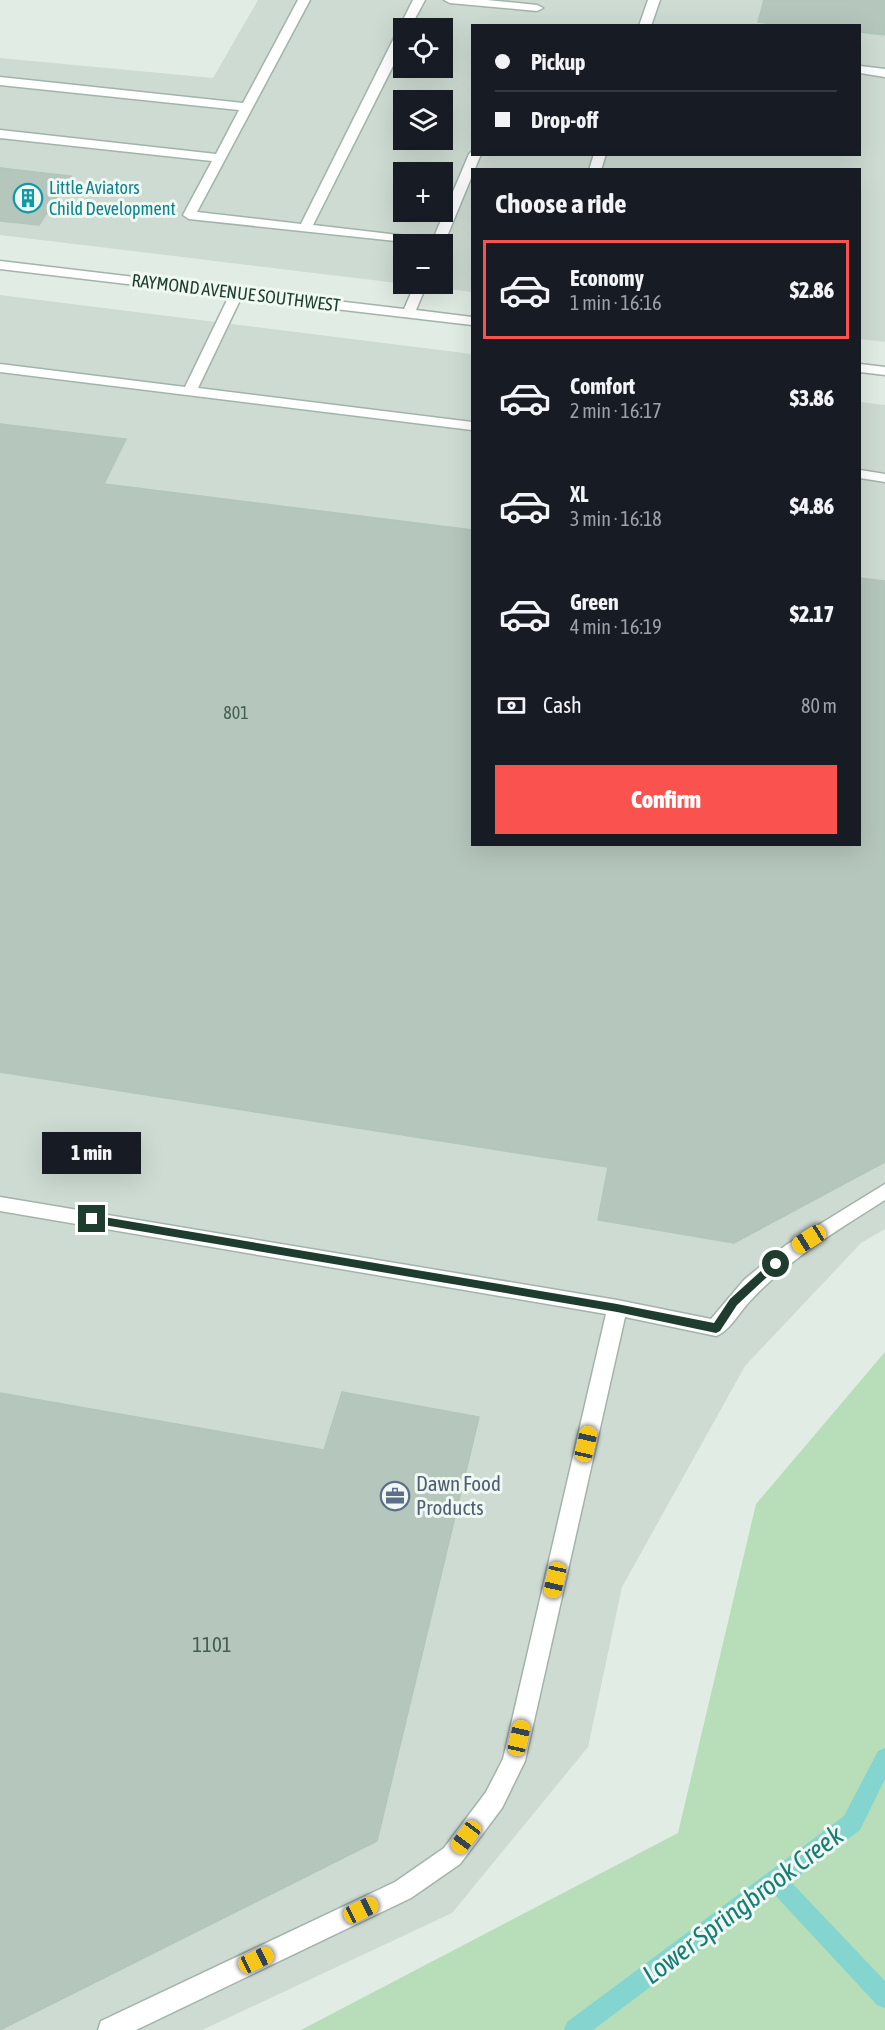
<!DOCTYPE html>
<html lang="en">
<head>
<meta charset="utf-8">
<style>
	body { margin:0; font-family:"Asap Condensed",sans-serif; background:#20242c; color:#f1f3f6; height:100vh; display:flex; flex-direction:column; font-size:22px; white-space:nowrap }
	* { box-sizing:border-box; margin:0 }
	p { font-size:20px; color:#9ea1a6 }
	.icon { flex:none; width:33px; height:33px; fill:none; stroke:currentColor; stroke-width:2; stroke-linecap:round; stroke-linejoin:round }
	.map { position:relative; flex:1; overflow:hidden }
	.drawer { position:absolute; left:471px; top:168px; width:390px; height:678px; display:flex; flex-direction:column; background:#171b24; border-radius:0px; box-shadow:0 6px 24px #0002 }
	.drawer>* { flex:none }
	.banner { position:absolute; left:471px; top:24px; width:390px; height:132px; border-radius:0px; box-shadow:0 6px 24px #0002; display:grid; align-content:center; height:132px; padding:0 24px; background:#171b24 }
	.fabs { position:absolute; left:393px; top:18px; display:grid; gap:12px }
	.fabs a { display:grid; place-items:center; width:60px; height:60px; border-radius:0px; background:#171b24; box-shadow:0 6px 24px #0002; font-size:30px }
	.end { position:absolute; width:27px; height:27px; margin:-14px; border:8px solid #1f3d2e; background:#fff; box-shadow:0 0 0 3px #fff }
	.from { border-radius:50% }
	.bubble { position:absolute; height:42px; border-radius:0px; background:#171b24; box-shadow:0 6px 24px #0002; font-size:20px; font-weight:800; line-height:42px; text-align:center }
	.car { position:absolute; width:18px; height:36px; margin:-18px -9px; border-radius:8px; box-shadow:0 0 4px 2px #0007; background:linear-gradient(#f5c518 24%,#345 0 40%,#f5c518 0 76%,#345 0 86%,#f5c518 0) }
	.banner b { display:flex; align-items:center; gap:21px; height:57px; font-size:22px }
	.banner b+b { border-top:2px solid #363941 }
	.banner i { width:15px; height:15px; background:#f1f3f6 }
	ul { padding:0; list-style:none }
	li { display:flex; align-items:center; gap:18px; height:99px; margin:0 12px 9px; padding:0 12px; border:3px solid transparent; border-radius:0px }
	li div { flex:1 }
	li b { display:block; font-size:22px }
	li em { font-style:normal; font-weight:800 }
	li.on { border-color:#fa534f }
	li>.icon { width:54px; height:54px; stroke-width:1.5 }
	h2 { padding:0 24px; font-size:27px; line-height:72px }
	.pay { display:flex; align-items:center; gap:15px; height:66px; padding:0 24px; font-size:22px }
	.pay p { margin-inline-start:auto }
	.cta { display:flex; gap:12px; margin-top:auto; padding:12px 24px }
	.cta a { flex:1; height:69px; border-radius:0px; background:#fa534f; color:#fff; font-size:24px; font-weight:800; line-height:69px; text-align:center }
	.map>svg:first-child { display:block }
</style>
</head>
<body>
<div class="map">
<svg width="885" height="2030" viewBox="0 0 885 2030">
	<rect width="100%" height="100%" fill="#e0ece4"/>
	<path fill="#cedbd2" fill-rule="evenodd" d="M258,0H885V342L860,339V170H472V292L0,235V58L213,78ZM472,26H860V154H472ZM404,28H442V68H404ZM404,100H442V140H404ZM404,172H442V212H404ZM404,244H442V284H404Z
		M0,295L472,354V844H860V402L885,405V1229L861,1243L745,1366L622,1587L588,1747L452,1913L202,2030H0Z"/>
	<path fill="#b7deb9" d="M885,1352V2030H301L678,1833L756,1504Z"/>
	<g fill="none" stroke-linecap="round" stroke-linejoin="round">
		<path fill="#84d4cf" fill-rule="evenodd" d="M885,1748V1779L860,1830L791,1882L885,1981V2008L877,2005L774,1894L593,2030H564L567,2022L844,1816L878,1751Z"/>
	</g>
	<path fill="#b5c6bc" stroke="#b2c6b9" stroke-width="1.5" d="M764,0H885V35L860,32V26H792L758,22Z
		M0,168L71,176L39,225L0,221Z
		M0,424L126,439L104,484L472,530V844H860V578L885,581V1162L734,1243L598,1220L608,1167L0,1072Z
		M342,1392L479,1417L377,1841L0,2030V1393L324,1450Z"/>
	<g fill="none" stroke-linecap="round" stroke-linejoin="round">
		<g stroke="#a2b4aa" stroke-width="3">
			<path id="minor" d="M298,0H310L197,212L301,224L413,0H425L410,28H404V44L313,225L433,239L469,154L472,151V154H481L443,246L189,219L183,215L212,161L0,138V130L216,154L239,110L0,85V77L243,103Z
				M444,0H487L537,5L543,8L537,11L450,3Z
				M648,0H660L651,26H639Z
				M860,66L885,69V77L860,73Z
				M594,154H606L601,170H589Z
				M0,261L404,309L415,284H427L416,310L472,317V325L241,298L198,388L472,422V430L0,372V364L185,387L229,296L0,269Z
				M860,364L885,367V375L860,372Z
				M860,470L885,474V482L860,478Z
				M885,1184V1200C838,1230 789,1259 751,1300C740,1311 730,1331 716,1336L625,1317L525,1761L502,1808L460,1864L411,1898L136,2030H98L101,2021L395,1882L444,1848L486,1792L503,1759L606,1314L0,1211V1197L617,1300L711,1319L744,1280L786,1245Z"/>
		</g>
		<use href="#minor" fill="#fff" fill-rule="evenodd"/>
	</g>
	<path fill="#1f3d2e" d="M92,1215L617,1304L714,1323L730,1299L772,1261L776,1260L781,1264L737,1305L720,1331L716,1333L617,1312L92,1223L86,1219Z"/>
	<defs>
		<g id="building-ring" transform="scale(1.5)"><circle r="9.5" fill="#f0f8f2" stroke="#0f9aa8" stroke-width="1.5"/><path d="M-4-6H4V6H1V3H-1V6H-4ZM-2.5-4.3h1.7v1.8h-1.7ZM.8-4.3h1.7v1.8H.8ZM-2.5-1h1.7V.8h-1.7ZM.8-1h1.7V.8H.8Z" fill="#0f9aa8"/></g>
		<g id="office-ring" transform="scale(1.5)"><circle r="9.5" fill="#f0f8f2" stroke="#5c6f8a" stroke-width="1.5"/><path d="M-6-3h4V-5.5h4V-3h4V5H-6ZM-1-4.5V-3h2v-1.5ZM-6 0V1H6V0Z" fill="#5c6f8a"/></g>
	</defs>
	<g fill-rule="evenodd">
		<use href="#building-ring" x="28" y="198"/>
		<use href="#office-ring" x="395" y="1496"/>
	</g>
	<g text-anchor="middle" stroke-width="6" stroke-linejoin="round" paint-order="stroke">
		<g font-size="18" fill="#0d838f" stroke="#f0f8f2" text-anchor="start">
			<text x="49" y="194">Little Aviators<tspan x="49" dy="21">Child Development</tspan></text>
		</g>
		<g font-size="18" fill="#1f3d2e" stroke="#f0f8f2">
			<text transform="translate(236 293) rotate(7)" y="6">RAYMOND AVENUE SOUTHWEST</text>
		</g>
		<g font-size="18" fill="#445f52">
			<text x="236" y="719">801</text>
		</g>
		<g font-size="21" fill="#4e5e75" stroke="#f0f8f2" text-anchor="start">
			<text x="416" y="1491">Dawn Food<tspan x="416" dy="24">Products</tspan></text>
		</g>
		<g font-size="21" fill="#445f52">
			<text x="212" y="1652">1101</text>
		</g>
		<g font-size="27" font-style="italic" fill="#167c76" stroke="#f0f8f2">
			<text transform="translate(743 1905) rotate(-37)" y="9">Lower Springbrook Creek</text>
		</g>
	</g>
</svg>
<div class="fabs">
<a><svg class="icon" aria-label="locate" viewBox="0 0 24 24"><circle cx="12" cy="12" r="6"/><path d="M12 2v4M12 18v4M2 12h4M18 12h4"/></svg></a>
<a><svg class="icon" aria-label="layers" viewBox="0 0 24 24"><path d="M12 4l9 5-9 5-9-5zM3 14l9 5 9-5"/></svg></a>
<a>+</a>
<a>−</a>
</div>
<i class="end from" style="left:776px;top:1264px"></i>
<i class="end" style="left:92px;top:1219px"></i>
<div class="bubble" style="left:42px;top:1132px;width:99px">1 min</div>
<i class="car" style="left:809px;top:1239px;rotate:238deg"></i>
<i class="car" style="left:586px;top:1444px;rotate:13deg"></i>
<i class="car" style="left:555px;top:1580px;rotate:193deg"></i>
<i class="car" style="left:519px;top:1738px;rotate:13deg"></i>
<i class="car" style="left:466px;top:1837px;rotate:217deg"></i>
<i class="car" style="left:361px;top:1910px;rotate:64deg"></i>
<i class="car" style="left:256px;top:1960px;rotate:65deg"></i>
<div class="banner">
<b><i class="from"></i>Pickup</b>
<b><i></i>Drop-off</b>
</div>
<section class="drawer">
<h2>Choose a ride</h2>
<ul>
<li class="on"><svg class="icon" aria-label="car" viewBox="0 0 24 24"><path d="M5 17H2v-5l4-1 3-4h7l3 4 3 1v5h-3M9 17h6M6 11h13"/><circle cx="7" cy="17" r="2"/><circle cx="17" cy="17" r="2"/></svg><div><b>Economy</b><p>1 min · 16:16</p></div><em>$2.86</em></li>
<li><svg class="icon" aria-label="car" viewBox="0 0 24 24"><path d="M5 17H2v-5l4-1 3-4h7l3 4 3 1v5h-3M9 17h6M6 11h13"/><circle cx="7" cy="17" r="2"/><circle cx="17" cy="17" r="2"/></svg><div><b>Comfort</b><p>2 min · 16:17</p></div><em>$3.86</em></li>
<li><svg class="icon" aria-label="car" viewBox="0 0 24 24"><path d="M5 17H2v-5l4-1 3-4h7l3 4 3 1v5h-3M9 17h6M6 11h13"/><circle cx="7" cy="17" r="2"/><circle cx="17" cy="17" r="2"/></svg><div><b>XL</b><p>3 min · 16:18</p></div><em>$4.86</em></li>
<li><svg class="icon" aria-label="car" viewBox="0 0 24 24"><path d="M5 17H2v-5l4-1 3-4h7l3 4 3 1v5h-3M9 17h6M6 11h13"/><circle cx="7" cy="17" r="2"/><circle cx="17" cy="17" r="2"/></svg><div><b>Green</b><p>4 min · 16:19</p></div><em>$2.17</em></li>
</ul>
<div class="pay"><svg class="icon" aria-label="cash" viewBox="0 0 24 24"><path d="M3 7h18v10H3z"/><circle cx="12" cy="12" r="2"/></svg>Cash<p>80 m</p></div>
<div class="cta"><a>Confirm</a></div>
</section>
</div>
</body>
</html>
